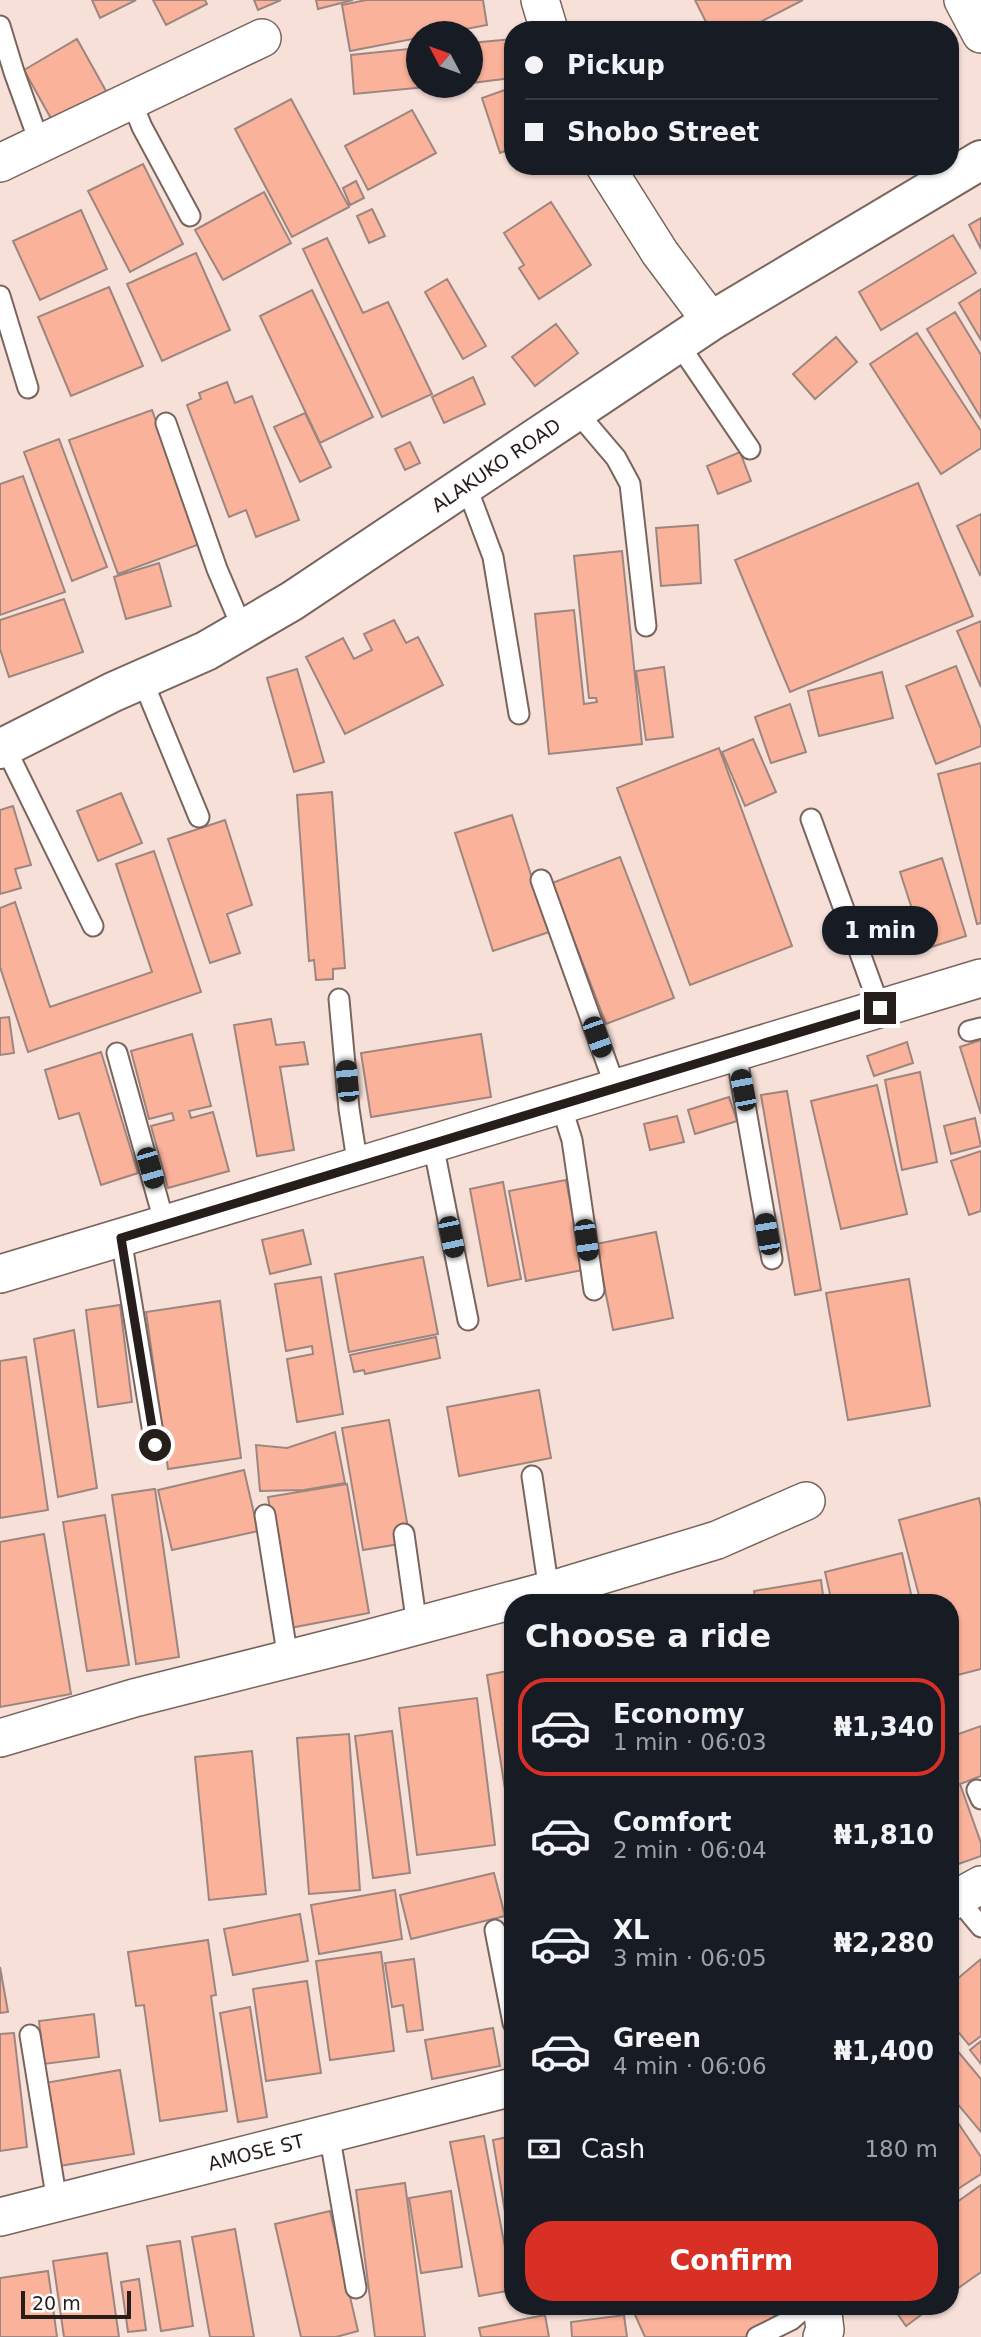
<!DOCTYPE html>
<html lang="en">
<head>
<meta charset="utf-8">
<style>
	body { margin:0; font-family:"DejaVu Sans",sans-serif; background:#20242c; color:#f1f3f6; height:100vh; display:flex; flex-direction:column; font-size:26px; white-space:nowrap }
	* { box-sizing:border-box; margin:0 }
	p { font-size:23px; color:#9ea1a6 }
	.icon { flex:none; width:38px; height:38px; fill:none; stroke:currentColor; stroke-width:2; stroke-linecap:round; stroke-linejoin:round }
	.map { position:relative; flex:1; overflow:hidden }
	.sheet { position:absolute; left:504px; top:1594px; width:455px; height:721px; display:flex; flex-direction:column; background:#171b24; border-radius:28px; box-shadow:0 2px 5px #0004 }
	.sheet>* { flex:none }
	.top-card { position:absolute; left:504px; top:21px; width:455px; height:154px; border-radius:28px; box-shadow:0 2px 5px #0004; display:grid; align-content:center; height:154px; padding:0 21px; background:#171b24 }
	.needle { width:46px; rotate:311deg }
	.fabs { position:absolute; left:406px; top:21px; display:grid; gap:14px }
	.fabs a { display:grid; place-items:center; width:77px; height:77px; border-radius:50%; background:#171b24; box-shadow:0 2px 5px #0004; font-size:35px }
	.scale { position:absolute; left:21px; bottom:18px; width:110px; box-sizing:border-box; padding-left:7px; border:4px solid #261e1b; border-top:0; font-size:19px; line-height:24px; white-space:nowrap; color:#261e1b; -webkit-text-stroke:5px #fff; paint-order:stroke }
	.end { position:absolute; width:32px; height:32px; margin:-16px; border:9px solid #261e1b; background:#fff; box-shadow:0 0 0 4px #fff }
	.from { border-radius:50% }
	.bubble { position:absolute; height:49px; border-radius:24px; background:#171b24; box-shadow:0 2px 5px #0004; font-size:23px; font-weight:800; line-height:49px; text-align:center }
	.car { position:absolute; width:21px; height:42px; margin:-21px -10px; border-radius:9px; box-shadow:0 0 5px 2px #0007; background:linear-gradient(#222 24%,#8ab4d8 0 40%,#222 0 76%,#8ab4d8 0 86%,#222 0) }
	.top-card b { display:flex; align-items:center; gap:24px; height:66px; font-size:26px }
	.top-card b+b { border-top:2px solid #363941 }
	.top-card i { width:18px; height:18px; background:#f1f3f6 }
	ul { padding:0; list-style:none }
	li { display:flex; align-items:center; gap:21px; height:98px; margin:0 14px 10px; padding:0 7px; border:4px solid transparent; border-radius:28px }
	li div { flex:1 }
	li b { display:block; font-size:26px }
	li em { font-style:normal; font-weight:800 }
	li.selected { border-color:#d93025 }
	li>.icon { width:63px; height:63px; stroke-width:1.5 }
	h2 { padding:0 21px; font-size:32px; line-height:84px }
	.pay { display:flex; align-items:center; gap:18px; height:77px; padding:0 21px; font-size:26px }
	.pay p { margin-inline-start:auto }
	.primary-button { display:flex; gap:14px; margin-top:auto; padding:14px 21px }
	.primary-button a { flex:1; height:80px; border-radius:28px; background:#d93025; color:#fff; font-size:28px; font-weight:800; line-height:80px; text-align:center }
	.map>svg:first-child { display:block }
</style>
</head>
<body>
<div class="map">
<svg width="981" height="2337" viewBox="0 0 981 2337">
	<rect width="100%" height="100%" fill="#f7e0d8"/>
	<path fill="#fbb29a" stroke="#9c867f" stroke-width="2" d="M92,0H136L100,18Z
		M153,0H205L207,4L166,25Z
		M254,0H281L258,10Z
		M316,0H353L318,9Z
		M366,0H483L487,25L445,33H418V38L350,51L342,5Z
		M695,0H803L745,30H710Z
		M77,39L106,91L53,122L24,70Z
		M513,39V78L471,83V43Z
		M418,48V86H437L354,94L351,55Z
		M513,87V148L500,153L482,98Z
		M291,99L349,207L292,237L235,129Z
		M412,110L436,153L368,190L345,146Z
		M143,164L183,244L130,272L88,191Z
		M356,181L364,198L350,205L343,188Z
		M264,192L291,243L223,280L195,230Z
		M551,202L591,265L539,299L519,268L524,265L504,233Z
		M372,209L385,236L369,243L357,216Z
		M81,210L107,269L40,300L13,241Z
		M981,218V249L969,225Z
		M953,235L976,273L881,330L859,292Z
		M327,238L363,313L388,302L432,394L382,417L303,249Z
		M196,253L230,330L162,361L127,284Z
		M447,279L486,346L463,359L425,292Z
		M109,287L143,366L71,396L38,317Z
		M981,289V340L959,303Z
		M312,290L373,417L320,443L260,316Z
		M955,312L981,355V418L927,329Z
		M556,324L578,353L535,386L512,357Z
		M917,333L981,431V448L941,474L870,364Z
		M836,337L857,362L815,399L793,374Z
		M473,377L485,404L444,423L432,397Z
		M227,382L235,403L252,396L299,520L256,537L246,510L229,517L187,405L201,399L199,393Z
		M152,410L200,544L118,574L69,440Z
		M305,413L331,467L300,482L274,427Z
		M59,439L107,567L72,581L24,452Z
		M410,442L420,463L405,470L395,449Z
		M740,452L751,481L718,494L707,466Z
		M23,476L65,592L0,615V484Z
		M918,483L973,616L790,692L735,560Z
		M981,514V574L980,575L957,526Z
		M698,525L701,583L661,586L656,528Z
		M622,551L642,744L549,754L535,614L574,610L584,704L597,702L596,698H589L574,556Z
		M159,563L171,606L126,619L114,577Z
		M64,599L83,652L9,677L0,649V620Z
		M394,620L406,643L418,637L443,685L345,734L306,657L343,638L354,659L372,650L364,634Z
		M981,621V687L957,631Z
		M956,666L981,729V746L936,764L906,686Z
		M664,667L673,737L646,740L636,671Z
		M297,669L324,762L294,772L267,678Z
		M882,672L893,718L819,736L808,691Z
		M790,704L806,752L771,763L755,717Z
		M753,739L776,792L745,806L722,752Z
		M719,748L792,946L690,985L617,788Z
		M981,763V923L977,924L938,774Z
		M332,792L345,968L333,969V979L316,980L314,960L309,961L297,795Z
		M121,793L142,843L98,861L77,811Z
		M13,806L31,865L15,869L21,888L0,894V810Z
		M512,815L549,932L493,951L455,833Z
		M225,820L252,905L227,914L240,953L210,963L168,839Z
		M154,851L201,992L28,1052L0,967V908L15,902L50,1007L152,972L116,864Z
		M620,857L674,998L606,1024L552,883Z
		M942,858L966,936L925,949L900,872Z
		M9,1017L14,1053L0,1055V1018Z
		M271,1019L276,1045L304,1042L308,1064L280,1067L294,1150L257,1156L234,1025Z
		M192,1034L211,1106L189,1111L191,1118L213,1112L229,1171L168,1188L151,1126L174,1120L172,1113L149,1119L131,1051Z
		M481,1034L491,1097L371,1117L361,1053Z
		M981,1040V1114L960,1047Z
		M907,1042L913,1063L874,1076L867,1056Z
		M101,1052L138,1173L101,1185L79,1113L59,1119L45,1070Z
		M920,1072L937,1162L902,1170L885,1080Z
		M877,1085L907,1214L841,1229L811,1101Z
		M787,1091L821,1290L795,1295L761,1095Z
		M729,1097L737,1121L695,1134L688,1110Z
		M677,1116L684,1142L650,1150L644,1124Z
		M975,1118L981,1146L951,1154L944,1126Z
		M981,1151V1211L969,1215L951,1161Z
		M566,1180L583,1270L526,1281L509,1191Z
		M503,1182L521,1279L488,1286L470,1189Z
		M303,1230L311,1264L270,1274L262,1240Z
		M656,1232L673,1318L613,1330L596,1244Z
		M423,1257L438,1334L349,1352L335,1274Z
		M321,1277L343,1414L297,1422L287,1359L313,1354L312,1346L286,1351L275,1284Z
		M909,1279L930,1406L848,1420L826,1293Z
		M220,1301L241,1458L168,1469L146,1312Z
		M120,1305L132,1402L98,1407L86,1310Z
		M74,1330L97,1488L58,1497L34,1339Z
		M436,1337L440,1358L365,1374L364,1370L354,1372L350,1355Z
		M26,1357L48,1510L0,1518V1361Z
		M539,1390L551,1458L459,1476L447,1407Z
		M389,1420L408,1528L399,1544L363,1550L342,1428Z
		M335,1432L345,1483L304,1490L260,1491L256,1445L287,1448Z
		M244,1470L258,1531L172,1550L158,1490Z
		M347,1484L369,1613L290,1628L268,1497Z
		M155,1489L179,1657L136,1664L112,1495Z
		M979,1498L981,1507V1669L950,1677V1603H921L899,1520Z
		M105,1515L129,1665L87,1671L63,1522Z
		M44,1534L71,1694L0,1707V1542Z
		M902,1553L913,1603H832L825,1572Z
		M821,1580L824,1603H756L754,1591Z
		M513,1670V1840L487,1675Z
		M477,1698L495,1845L417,1855L399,1708Z
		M981,1726V1776L960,1784L981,1843V1856L950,1867V1737Z
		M392,1731L410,1873L373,1878L355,1736Z
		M349,1734L360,1890L309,1894L297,1738Z
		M252,1751L266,1894L209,1900L195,1757Z
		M494,1873L505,1916L411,1939L400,1895Z
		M395,1890L402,1939L319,1954L311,1905Z
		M300,1914L308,1961L233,1975L224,1929Z
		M208,1940L216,1995L211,1996L227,2111L160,2121L144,2005L136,2006L128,1952Z
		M381,1952L394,2051L330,2060L316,1961Z
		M414,1959L423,2030L407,2032L403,2005L392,2007L385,1963Z
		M981,1959V2036L969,2045L950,2022V1985Z
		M0,1967L8,2012L0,2013Z
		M307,1981L321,2073L266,2081L253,1989Z
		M250,2007L267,2117L238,2122L220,2013Z
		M94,2014L99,2057L44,2064L39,2021Z
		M493,2028L500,2066L432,2079L425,2040Z
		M14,2033L27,2147L0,2151V2034Z
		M981,2041V2064L970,2050Z
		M950,2042L981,2079V2132L950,2095Z
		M120,2070L134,2154L59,2166L45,2083Z
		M950,2111L981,2157V2174L950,2194Z
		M484,2136L513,2290L479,2296L450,2142Z
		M513,2136V2260L493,2140Z
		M405,2183L425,2337H375L356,2190Z
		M981,2185V2272L950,2294V2207Z
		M451,2191L462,2267L421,2273L409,2198Z
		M330,2211L358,2331L336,2337H301L275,2224Z
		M235,2229L254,2337H210L192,2237Z
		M180,2241L193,2326L161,2331L147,2246Z
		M107,2253L119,2337H64L53,2261Z
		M48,2271L57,2337H0V2278Z
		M139,2279L146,2330L128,2332L121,2282Z
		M635,2306H770L778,2324L749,2337H645L632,2308Z
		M892,2306H933L906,2326Z
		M545,2315L549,2337H481L479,2328Z
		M624,2315L627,2337H572L571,2322Z"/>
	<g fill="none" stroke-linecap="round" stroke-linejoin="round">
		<g stroke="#7a655e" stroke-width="23">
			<path id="service" d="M0,26L14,72L40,144
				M131,100L142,127L190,216
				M0,296L28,388
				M678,343L750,449
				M576,411L616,458L630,484L646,626
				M166,423L217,569L243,630
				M466,485L493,557L519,714
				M142,679L199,817
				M5,747L93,926
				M811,819L880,1008
				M541,880L616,1089
				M339,999L349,1109L358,1167
				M969,1031L981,1028
				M117,1053L165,1225
				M736,1053L772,1259
				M561,1105L572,1140L594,1290
				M433,1144L468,1320
				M121,1238L155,1445
				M532,1476L549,1591
				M265,1515L285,1640L286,1660
				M404,1534L417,1626
				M977,1790L981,1799
				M957,1898L981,1927
				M495,1930L513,2023
				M30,2035L57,2202
				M329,2133L356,2288
				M757,2337L791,2320L807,2306"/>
		</g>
		<g stroke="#7a655e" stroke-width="40">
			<path id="minor" d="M540,0L549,30
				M963,0L981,34
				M0,163L262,38
				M605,166L660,253L711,321
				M0,1274L981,978
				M0,1738L134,1698L364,1640L565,1586L717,1540L806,1501
				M950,1902L981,1885
				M0,2217L513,2087
				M822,2337L825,2330L822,2306"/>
		</g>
		<g stroke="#7a655e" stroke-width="42">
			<path id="secondary" d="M0,749L113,692L206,651L292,601L711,321L981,160"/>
		</g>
		<use href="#service" stroke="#fff" stroke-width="19"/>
		<use href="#minor" stroke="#fff" stroke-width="37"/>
		<use href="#secondary" stroke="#fff" stroke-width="38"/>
	</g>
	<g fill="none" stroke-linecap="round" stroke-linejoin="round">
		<path stroke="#261e1b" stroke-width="9" d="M155,1445L121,1238L880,1008"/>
	</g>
	<g text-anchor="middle" stroke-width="7" stroke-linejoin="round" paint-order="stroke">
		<g font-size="19" fill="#261e1b" stroke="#fff">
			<text transform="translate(496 465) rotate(-34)" y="7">ALAKUKO ROAD</text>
			<text transform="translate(256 2152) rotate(-14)" y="7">AMOSE ST</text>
		</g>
	</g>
</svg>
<div class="fabs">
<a><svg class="needle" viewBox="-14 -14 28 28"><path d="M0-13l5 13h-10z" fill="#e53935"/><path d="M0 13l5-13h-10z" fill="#9ea1a6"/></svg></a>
</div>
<div class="scale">20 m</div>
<i class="end from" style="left:155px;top:1445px"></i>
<i class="end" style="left:880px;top:1008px"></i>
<div class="bubble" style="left:822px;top:906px;width:116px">1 min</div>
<i class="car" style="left:597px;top:1037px;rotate:160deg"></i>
<i class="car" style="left:347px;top:1081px;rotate:355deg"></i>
<i class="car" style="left:743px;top:1090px;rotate:349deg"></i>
<i class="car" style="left:150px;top:1168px;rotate:164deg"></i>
<i class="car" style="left:767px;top:1234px;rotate:350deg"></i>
<i class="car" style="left:451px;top:1237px;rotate:168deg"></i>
<i class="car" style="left:586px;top:1240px;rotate:172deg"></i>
<div class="top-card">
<b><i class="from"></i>Pickup</b>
<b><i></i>Shobo Street</b>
</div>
<section class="sheet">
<h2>Choose a ride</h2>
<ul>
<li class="selected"><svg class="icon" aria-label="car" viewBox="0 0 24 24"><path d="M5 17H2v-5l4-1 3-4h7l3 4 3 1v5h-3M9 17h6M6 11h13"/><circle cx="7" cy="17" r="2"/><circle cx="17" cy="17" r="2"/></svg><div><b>Economy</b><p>1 min · 06:03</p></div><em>₦1,340</em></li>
<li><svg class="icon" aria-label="car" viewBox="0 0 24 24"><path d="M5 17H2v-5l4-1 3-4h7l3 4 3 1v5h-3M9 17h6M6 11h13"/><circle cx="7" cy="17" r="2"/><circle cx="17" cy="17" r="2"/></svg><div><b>Comfort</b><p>2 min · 06:04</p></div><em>₦1,810</em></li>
<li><svg class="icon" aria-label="car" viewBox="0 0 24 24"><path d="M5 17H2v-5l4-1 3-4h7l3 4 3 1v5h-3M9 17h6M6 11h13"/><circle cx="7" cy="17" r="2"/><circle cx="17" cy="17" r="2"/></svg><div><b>XL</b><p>3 min · 06:05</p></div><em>₦2,280</em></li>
<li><svg class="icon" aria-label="car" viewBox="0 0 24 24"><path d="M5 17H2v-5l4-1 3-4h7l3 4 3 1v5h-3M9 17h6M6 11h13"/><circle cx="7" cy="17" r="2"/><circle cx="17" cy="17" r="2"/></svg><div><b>Green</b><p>4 min · 06:06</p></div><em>₦1,400</em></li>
</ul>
<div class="pay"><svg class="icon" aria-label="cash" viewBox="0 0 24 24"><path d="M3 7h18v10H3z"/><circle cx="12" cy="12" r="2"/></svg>Cash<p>180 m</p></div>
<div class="primary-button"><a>Confirm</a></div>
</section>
</div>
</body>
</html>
